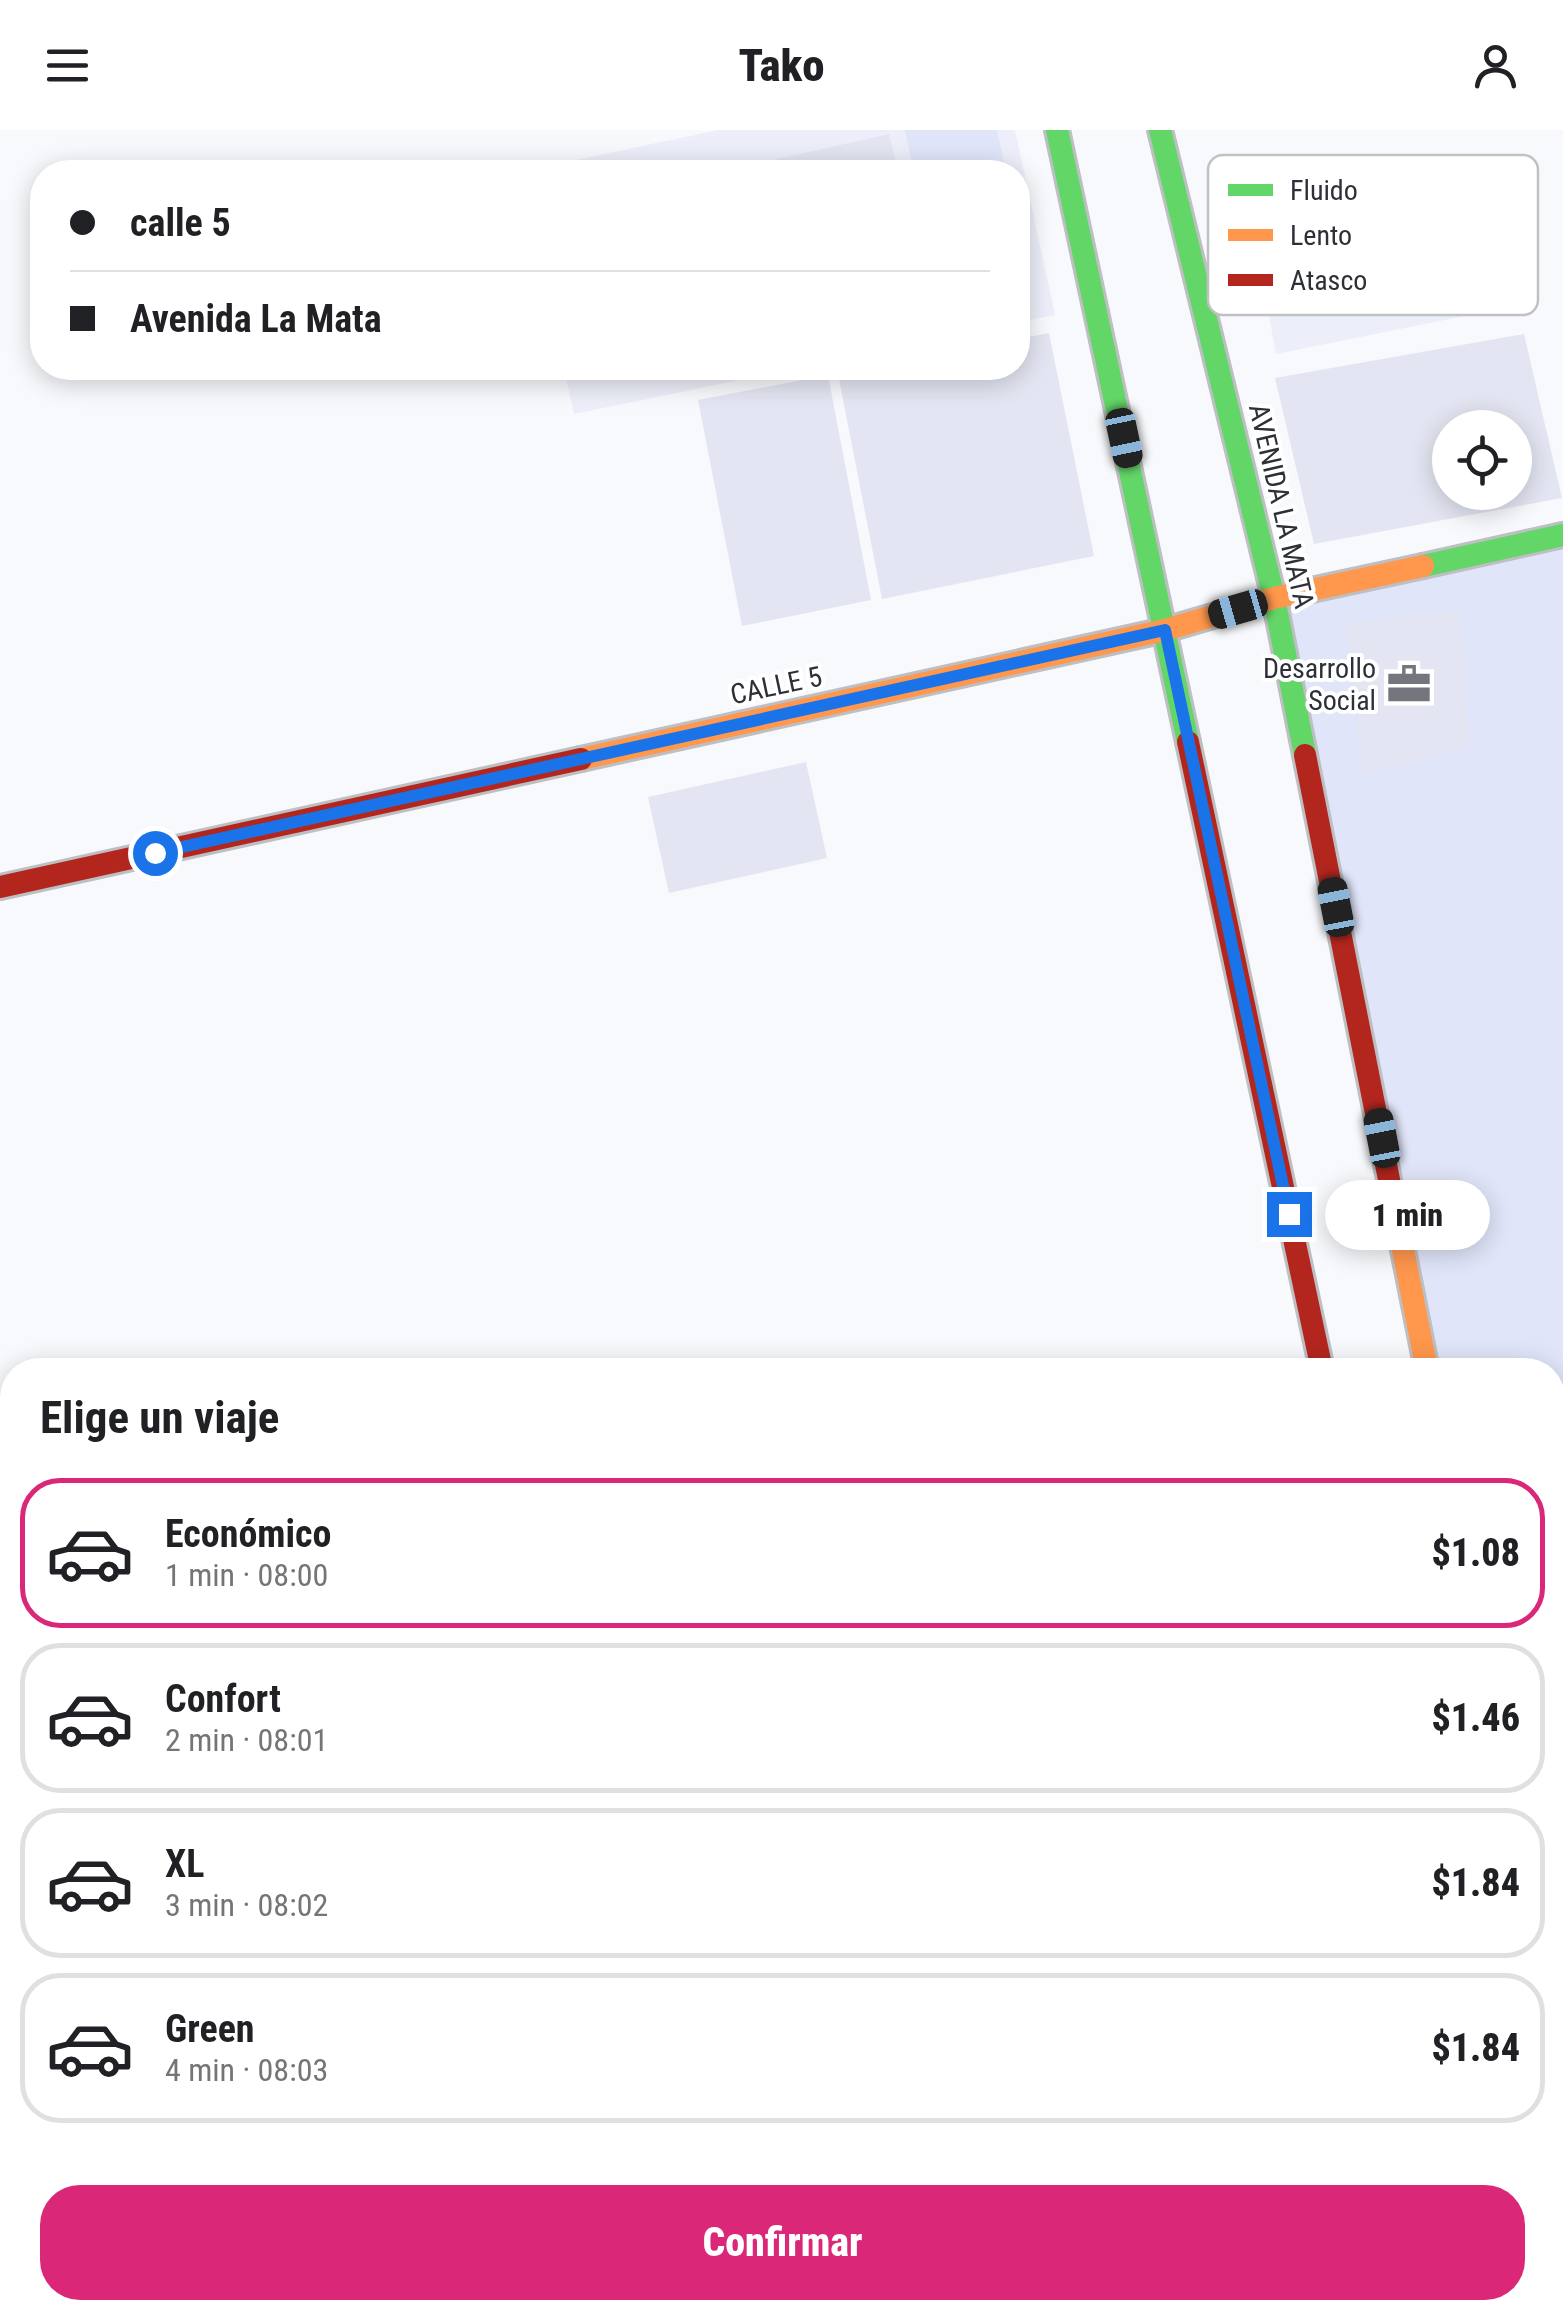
<!DOCTYPE html>
<html lang="es">
<head>
<meta charset="utf-8">
<style>
	body { margin:0; font-family:"Roboto Condensed",sans-serif; background:#f2f2f2; color:#202124; height:100vh; display:flex; flex-direction:column; font-size:38px; white-space:nowrap }
	* { box-sizing:border-box; margin:0 }
	p { font-size:32px; color:#757577 }
	.icon { flex:none; width:55px; height:55px; fill:none; stroke:currentColor; stroke-width:2; stroke-linecap:round; stroke-linejoin:round }
	.map { position:relative; flex:1; overflow:hidden }
	.sheet { position:absolute; left:0px; top:1228px; width:1565px; height:962px; display:flex; flex-direction:column; background:#fff; border-radius:40px 40px 0 0; box-shadow:0 5px 25px #0003 }
	.sheet>* { flex:none }
	.hud { position:absolute; left:30px; top:30px; width:1000px; height:220px; border-radius:40px; box-shadow:0 5px 25px #0003; display:grid; align-content:center; height:220px; padding:0 40px; background:#fff }
	.fabs { position:absolute; left:1432px; top:280px; display:grid; gap:20px }
	.fabs a { display:grid; place-items:center; width:100px; height:100px; border-radius:50%; background:#fff; box-shadow:0 5px 25px #0003; font-size:50px }
	.end { position:absolute; width:45px; height:45px; margin:-22px; border:12px solid #1a73e8; background:#fff; box-shadow:0 0 0 5px #fff }
	.from { border-radius:50% }
	.bubble { position:absolute; height:70px; border-radius:35px; background:#fff; box-shadow:0 5px 25px #0003; font-size:32px; font-weight:800; line-height:70px; text-align:center }
	.car { position:absolute; width:30px; height:60px; margin:-30px -15px; border-radius:12px; box-shadow:0 0 8px 2px #0007; background:linear-gradient(#222 24%,#8ab4d8 0 40%,#222 0 76%,#8ab4d8 0 86%,#222 0) }
	.hud b { display:flex; align-items:center; gap:35px; height:95px; font-size:38px }
	.hud b+b { border-top:2px solid #e0e0e0 }
	.hud i { width:25px; height:25px; background:#202124 }
	ul { padding:0; list-style:none }
	li { display:flex; align-items:center; gap:30px; height:150px; margin:0 20px 15px; padding:0 20px; border:5px solid #e0e0e0; border-radius:40px }
	li div { flex:1 }
	li b { display:block; font-size:38px }
	li em { font-style:normal; font-weight:800 }
	li.on { border-color:#db2777 }
	li>.icon { width:90px; height:90px; stroke-width:1.5 }
	h2 { padding:0 40px; font-size:45px; line-height:120px }
	.primary-button { display:flex; gap:20px; margin-top:auto; padding:20px 40px }
	.primary-button a { flex:1; height:115px; border-radius:40px; background:#db2777; color:#fff; font-size:40px; font-weight:800; line-height:115px; text-align:center }
	header { display:flex; justify-content:space-between; align-items:center; height:130px; padding:0 40px; background:#fff; font-size:45px; font-weight:800 }
	.map>svg:first-child { display:block }
</style>
</head>
<body>
<header><svg class="icon" aria-label="menu" viewBox="0 0 24 24"><path d="M4 6h16M4 12h16M4 18h16"/></svg>Tako<svg class="icon" aria-label="person" viewBox="0 0 24 24"><circle cx="12" cy="8" r="4"/><path d="M4 21q1-7 8-7t8 7"/></svg></header>
<div class="map">
<svg width="1563" height="2189" viewBox="0 0 1563 2189">
	<rect width="100%" height="100%" fill="#f8f9fc"/>
	<path fill="#eceef9" d="M718,0H1015L1055,185L1018,192V42L524,41Z
		M1498,117L1509,177L1276,224L1265,164Z
		M564,238H798L574,284Z"/>
	<path fill="#e0e5f9" d="M905,0H997L1006,42H914Z
		M1563,418V1544L1553,1546L1552,1240H1427L1274,468Z"/>
	<path fill="#e3e6f2" fill-rule="evenodd" d="M889,4L898,42H724V41Z
		M1049,203L1094,426L882,469L838,244L873,238H1018V209Z
		M1524,204L1562,368L1314,414L1275,248ZM1450,298H1515V362H1450Z
		M828,245L871,470L742,496L698,270Z
		M1460,481L1470,616L1362,645L1345,493Z
		M806,632L827,728L669,763L648,667Z"/>
	<g fill="none" stroke-linecap="round" stroke-linejoin="round">
		<g stroke="#bdbfc3" stroke-width="55">
			<path id="street" d="M1552,1630L1563,1628
				M0,1961L12,1958
				M0,2046L12,2108
				M26,2178L29,2189"/>
		</g>
		<g stroke="#bdbfc3" stroke-width="28">
			<path id="fast" d="M1057,0L1188,612
				M1160,0L1274,468L1305,625
				M1423,436L1563,405"/>
		</g>
		<g stroke="#bdbfc3" stroke-width="28">
			<path id="slow" d="M581,629L1165,500L1274,468L1423,436
				M1399,1100L1427,1240
				M1552,1847L1563,1894"/>
		</g>
		<g stroke="#bdbfc3" stroke-width="28">
			<path id="jam" d="M1188,612L1322,1240
				M1305,625L1399,1100
				M0,757L581,629
				M1521,2178L1524,2189"/>
		</g>
		<use href="#street" stroke="#fefeff" stroke-width="50"/>
		<use href="#fast" stroke="#63d668" stroke-width="22"/>
		<use href="#slow" stroke="#ff974d" stroke-width="22"/>
		<use href="#jam" stroke="#b3261e" stroke-width="22"/>
	</g>
	<g fill="none" stroke-linecap="round" stroke-linejoin="round">
		<path stroke="#1a73e8" stroke-width="12" d="M155,723L1165,500L1289,1084"/>
	</g>
	<defs>
		<g id="office-bare" transform="scale(3.45)"><path d="M-6-3h4V-5.5h4V-3h4V5H-6ZM-1-4.5V-3h2v-1.5ZM-6 0V1H6V0Z" fill="#75767d" stroke="#fff" stroke-width="2.5" paint-order="stroke"/></g>
	</defs>
	<g fill-rule="evenodd">
		<use href="#office-bare" x="1409" y="554"/>
	</g>
	<g text-anchor="middle" stroke-width="8" stroke-linejoin="round" paint-order="stroke">
		<g font-size="28" fill="#2e3038" stroke="#fff">
			<text transform="translate(1282 376) rotate(77)" y="10">AVENIDA LA MATA</text>
			<text transform="translate(776 555) rotate(-12)" y="10">CALLE 5</text>
		</g>
		<g font-size="28" fill="#2e3038" stroke="#fff" text-anchor="end">
			<text x="1376" y="548">Desarrollo<tspan x="1376" dy="32">Social</tspan></text>
		</g>
	</g>
	<rect x="1208" y="25" width="330" height="160" rx="15" fill="#fff" stroke="#c0c1c3" stroke-width="2.5"/>
	<rect x="1228" y="54" width="45" height="12" fill="#63d668"/>
	<rect x="1228" y="99" width="45" height="12" fill="#ff974d"/>
	<rect x="1228" y="144" width="45" height="12" fill="#b3261e"/>
	<g font-size="28" fill="#2e3038">
		<text x="1290" y="70">Fluido</text>
		<text x="1290" y="115">Lento</text>
		<text x="1290" y="160">Atasco</text>
	</g>
</svg>
<div class="fabs">
<a><svg class="icon" aria-label="locate" viewBox="0 0 24 24"><circle cx="12" cy="12" r="6"/><path d="M12 2v4M12 18v4M2 12h4M18 12h4"/></svg></a>
</div>
<i class="end from" style="left:155px;top:723px"></i>
<i class="end" style="left:1289px;top:1084px"></i>
<div class="bubble" style="left:1325px;top:1050px;width:165px">1 min</div>
<i class="car" style="left:1124px;top:308px;rotate:168deg"></i>
<i class="car" style="left:1238px;top:479px;rotate:254deg"></i>
<i class="car" style="left:1336px;top:777px;rotate:349deg"></i>
<i class="car" style="left:1382px;top:1008px;rotate:349deg"></i>
<div class="hud">
<b><i class="from"></i>calle 5</b>
<b><i></i>Avenida La Mata</b>
</div>
<section class="sheet">
<h2>Elige un viaje</h2>
<ul>
<li class="on"><svg class="icon" aria-label="car" viewBox="0 0 24 24"><path d="M5 17H2v-5l4-1 3-4h7l3 4 3 1v5h-3M9 17h6M6 11h13"/><circle cx="7" cy="17" r="2"/><circle cx="17" cy="17" r="2"/></svg><div><b>Económico</b><p>1 min · 08:00</p></div><em>$1.08</em></li>
<li><svg class="icon" aria-label="car" viewBox="0 0 24 24"><path d="M5 17H2v-5l4-1 3-4h7l3 4 3 1v5h-3M9 17h6M6 11h13"/><circle cx="7" cy="17" r="2"/><circle cx="17" cy="17" r="2"/></svg><div><b>Confort</b><p>2 min · 08:01</p></div><em>$1.46</em></li>
<li><svg class="icon" aria-label="car" viewBox="0 0 24 24"><path d="M5 17H2v-5l4-1 3-4h7l3 4 3 1v5h-3M9 17h6M6 11h13"/><circle cx="7" cy="17" r="2"/><circle cx="17" cy="17" r="2"/></svg><div><b>XL</b><p>3 min · 08:02</p></div><em>$1.84</em></li>
<li><svg class="icon" aria-label="car" viewBox="0 0 24 24"><path d="M5 17H2v-5l4-1 3-4h7l3 4 3 1v5h-3M9 17h6M6 11h13"/><circle cx="7" cy="17" r="2"/><circle cx="17" cy="17" r="2"/></svg><div><b>Green</b><p>4 min · 08:03</p></div><em>$1.84</em></li>
</ul>
<div class="primary-button"><a>Confirmar</a></div>
</section>
</div>
</body>
</html>
